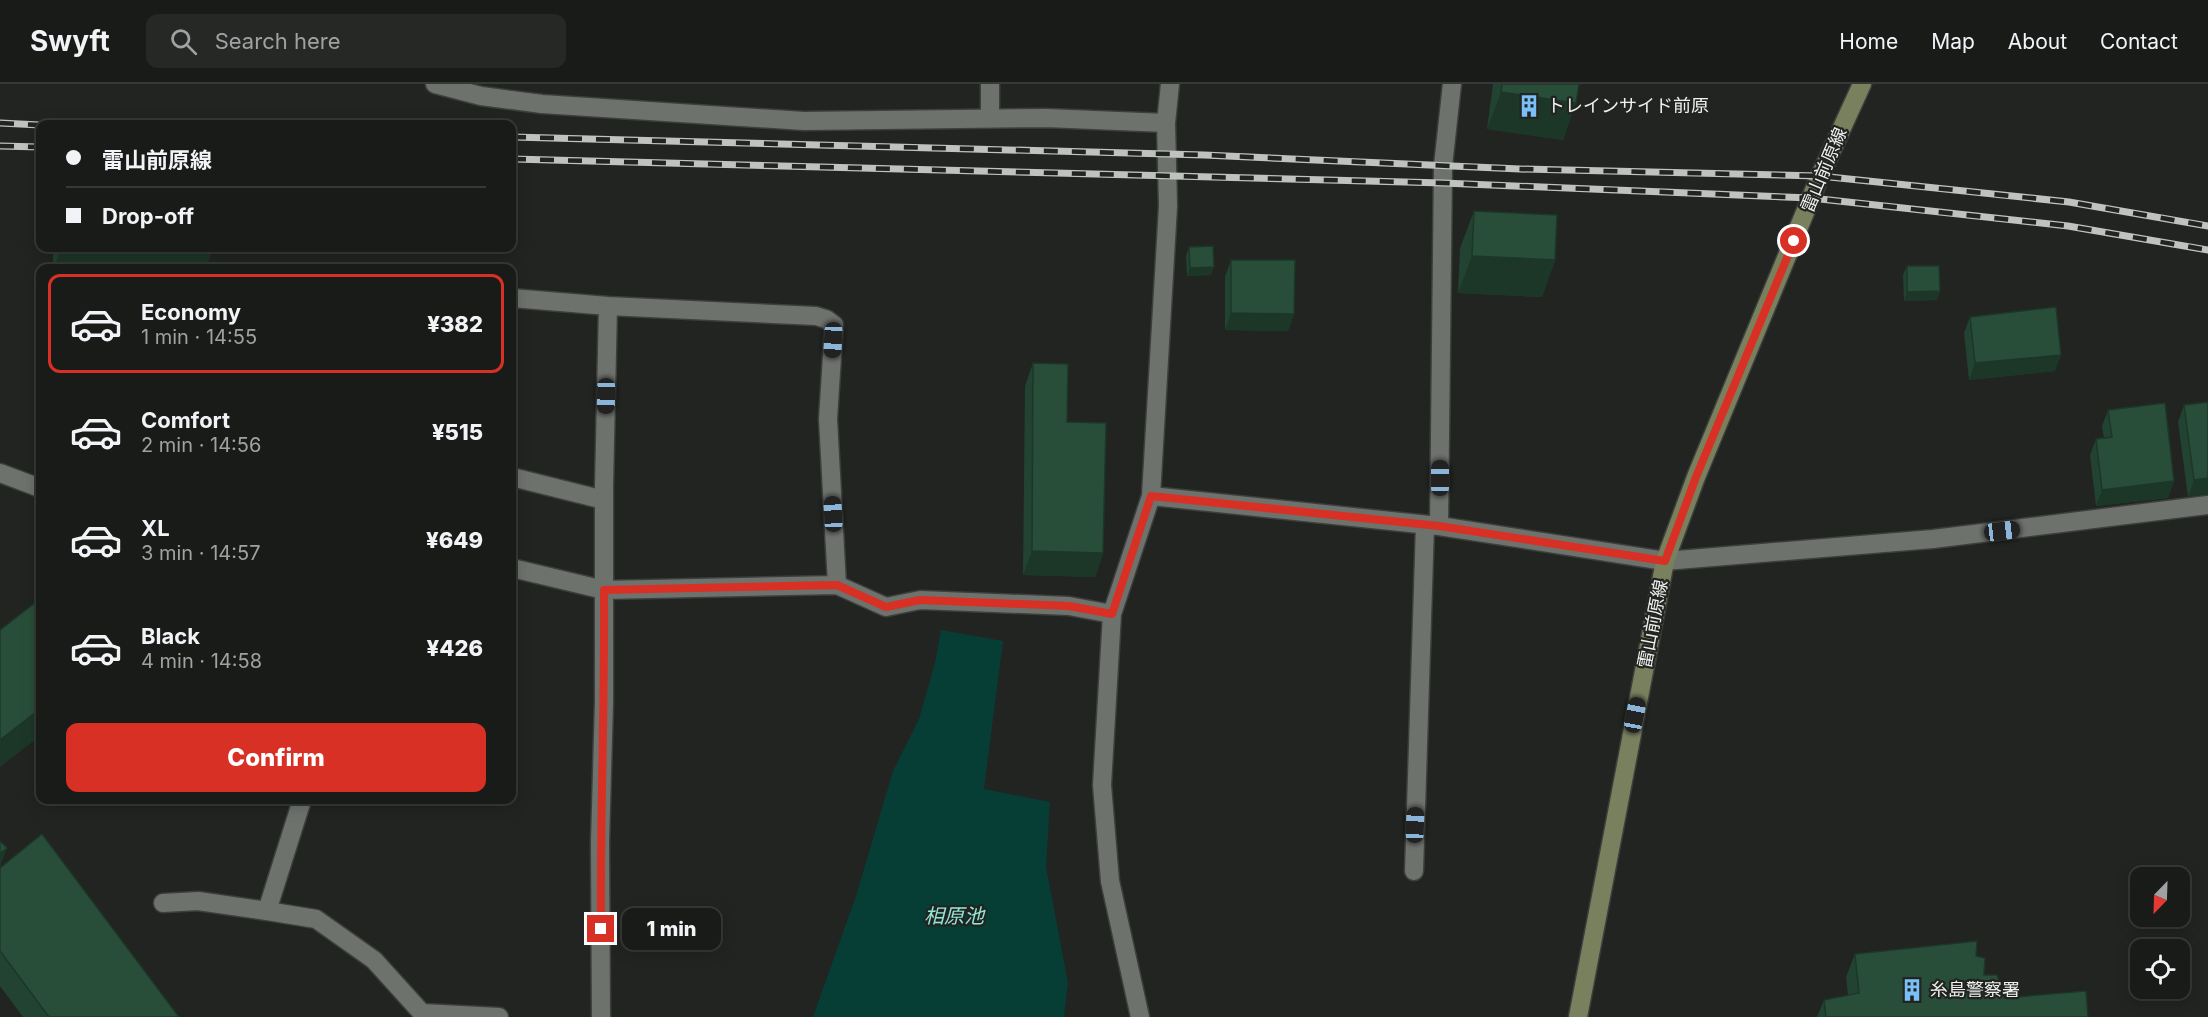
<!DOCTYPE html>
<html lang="en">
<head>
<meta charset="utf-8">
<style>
	body { margin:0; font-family:Inter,"Noto Sans JP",sans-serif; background:#262825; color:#f1f3f6; height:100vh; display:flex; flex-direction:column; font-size:22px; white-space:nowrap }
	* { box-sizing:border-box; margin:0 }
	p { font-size:20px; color:#9fa1a2 }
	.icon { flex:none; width:33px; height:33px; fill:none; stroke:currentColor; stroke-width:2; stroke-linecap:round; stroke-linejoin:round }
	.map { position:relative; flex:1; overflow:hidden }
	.panel { position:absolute; left:36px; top:180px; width:480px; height:540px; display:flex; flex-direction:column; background:#191b18; border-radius:12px; box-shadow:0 3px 15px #0003,0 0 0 2px #373937 }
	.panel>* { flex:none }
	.top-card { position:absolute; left:36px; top:36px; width:480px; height:132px; border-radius:12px; box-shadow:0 3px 15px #0003,0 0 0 2px #373937; display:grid; align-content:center; height:132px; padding:0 30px; background:#191b18 }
	.needle { width:39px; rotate:203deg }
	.fabs { position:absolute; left:2130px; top:783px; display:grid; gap:12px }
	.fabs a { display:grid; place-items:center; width:60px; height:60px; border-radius:12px; background:#191b18; box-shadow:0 3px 15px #0003,0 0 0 2px #373937; font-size:30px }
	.end { position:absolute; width:27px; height:27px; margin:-14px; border:8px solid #d93025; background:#fff; box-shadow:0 0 0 3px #fff }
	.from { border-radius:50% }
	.bubble { position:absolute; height:42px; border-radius:12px; background:#191b18; box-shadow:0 3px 15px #0003,0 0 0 2px #373937; font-size:20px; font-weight:800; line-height:42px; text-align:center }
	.car { position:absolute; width:18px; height:36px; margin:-18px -9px; border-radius:8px; box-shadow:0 0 4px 2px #0007; background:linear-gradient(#222 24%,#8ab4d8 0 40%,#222 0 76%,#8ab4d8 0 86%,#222 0) }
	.top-card b { display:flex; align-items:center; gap:21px; height:57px; font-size:22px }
	.top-card b+b { border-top:2px solid #373937 }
	.top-card i { width:15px; height:15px; background:#f1f3f6 }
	ul { padding:10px 0 0; list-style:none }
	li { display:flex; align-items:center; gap:18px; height:99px; margin:0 12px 9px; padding:0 18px; border:3px solid transparent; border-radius:12px }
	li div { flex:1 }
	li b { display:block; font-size:22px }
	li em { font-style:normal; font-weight:800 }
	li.active { border-color:#d93025 }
	li>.icon { width:54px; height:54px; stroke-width:1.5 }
	.cta { display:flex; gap:12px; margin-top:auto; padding:12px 30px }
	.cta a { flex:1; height:69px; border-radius:12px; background:#d93025; color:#fff; font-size:24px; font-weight:800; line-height:69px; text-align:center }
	header { display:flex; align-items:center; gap:36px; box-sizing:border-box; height:84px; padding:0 30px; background:#191b18; border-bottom:2px solid #373937 }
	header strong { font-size:28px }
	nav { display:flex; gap:33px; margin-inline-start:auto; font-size:21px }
	.search { width:420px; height:54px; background:#262825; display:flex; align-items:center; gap:15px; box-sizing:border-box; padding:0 21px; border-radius:12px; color:#9fa1a2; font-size:22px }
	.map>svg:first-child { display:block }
</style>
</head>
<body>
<header>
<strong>Swyft</strong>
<div class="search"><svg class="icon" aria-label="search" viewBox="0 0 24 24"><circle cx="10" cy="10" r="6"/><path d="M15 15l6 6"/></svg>Search here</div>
<nav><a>Home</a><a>Map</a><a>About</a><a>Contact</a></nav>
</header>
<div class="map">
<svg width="2208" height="933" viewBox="0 0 2208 933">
	<rect width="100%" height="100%" fill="#212420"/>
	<path fill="#063e36" d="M941,546L1003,557L984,705L1050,718L1046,783L1068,899L1064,933H813L856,812L893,687L919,635L935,579Z"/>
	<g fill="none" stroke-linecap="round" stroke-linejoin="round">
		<g stroke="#3d3f3c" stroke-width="21">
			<path id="street" d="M435,0L481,12L542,20L804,37L1046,34L1166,39
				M990,0V35
				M512,214L608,222
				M0,389L40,404
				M512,393L604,416
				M1151,412L1439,442L1665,477L1933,455L2208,421
				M1439,442L1443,82L1452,0
				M512,484L604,506L837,501
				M302,716L267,827L316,835L374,876L422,929L499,933
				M1414,787L1425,441
				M163,819L198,817L267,827
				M601,933L600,758L604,618V402L608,222L816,232L826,235L834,241L828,335L837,501L886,523L920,516L1069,522L1112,530
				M1140,933L1110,797L1102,701L1112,530L1151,412L1168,122L1166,39L1170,0"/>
		</g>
		<g stroke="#3d3f3c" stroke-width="21">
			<path id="secondary" d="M1578,933L1665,477L1696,393L1820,92L1862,0"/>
		</g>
		<use href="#street" stroke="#6e726d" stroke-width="18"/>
		<use href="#secondary" stroke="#79805e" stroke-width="18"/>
		<g stroke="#c0c2c0" stroke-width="7">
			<path id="rail" d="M0,39L40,41
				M512,53L1204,71L1520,85L1820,92L2069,118L2208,142
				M0,62L40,63
				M512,75L1443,99L1811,114L2068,142L2208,166"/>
		</g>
		<use href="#rail" stroke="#212420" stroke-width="4.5" stroke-dasharray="14" stroke-linecap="butt"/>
	</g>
	<path fill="#224331" d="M1493,0H1579L1576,19L1563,56L1487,45Z
		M1474,127L1555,176L1542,213L1458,209L1460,164Z
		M1189,163L1211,191L1187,192L1186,172Z
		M53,164H213L206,184H53Z
		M1231,176L1294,230L1288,247L1225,246V193Z
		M1907,182L1940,207L1937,216L1904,217L1903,191Z
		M1970,233L2055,287L1969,296L1964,249Z
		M1033,279L1067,338L1103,469L1095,493L1023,491L1025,302Z
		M2184,321L2208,410L2188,413L2178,338Z
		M2108,326L2174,397L2168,414L2096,422L2090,371L2096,355L2104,354L2102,342Z
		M0,784L179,933H23L0,902Z
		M1855,870L1976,872L1984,891L2004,914L2088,933H1817L1824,916L1848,911L1846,893Z"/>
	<path fill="#1c3728" d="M1501,8L1576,19L1563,56L1487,45Z
		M61,164H213L206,184H54Z
		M1472,172L1555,176L1542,213L1458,209Z
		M1214,183L1211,191L1187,192L1190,184Z
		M1940,207L1937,216L1904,217L1907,208Z
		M1231,229L1294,230L1288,247L1225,246Z
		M2061,271L2055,287L1969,296L1975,279Z
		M2208,394V410L2188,413L2194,396Z
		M2174,397L2168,414L2096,422L2102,406Z
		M1032,467L1103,469L1095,493L1023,491Z
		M40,625V652L0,683V656Z
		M7,764L0,783V770Z"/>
	<path fill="#284e39" stroke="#1c3728" stroke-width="1.5" d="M1502,0H1579L1576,19L1501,8Z
		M1474,127L1557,131L1555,176L1472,172Z
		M1213,162L1214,183L1190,184L1189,163Z
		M1231,176H1295L1294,230L1231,229Z
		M1907,182H1939L1940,207L1907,208Z
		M2056,223L2061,271L1975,279L1970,233Z
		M1033,279L1068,280L1067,338L1106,339L1103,469L1032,467Z
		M2208,318V394L2194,396L2184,321Z
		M2165,319L2174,397L2102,406L2096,355L2112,353L2108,326Z
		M40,515V625L0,656V546Z
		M42,750L179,933H49L0,867V784Z
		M0,757L7,764L0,770Z
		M1977,857L1976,872L1985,874L1984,891H1997L2004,914L2086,907L2088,933H1826L1824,916L1859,909L1855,870Z"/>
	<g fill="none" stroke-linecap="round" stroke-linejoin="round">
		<path stroke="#d93025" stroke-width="8" d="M601,845C600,732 605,619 604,506L837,501L886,523L920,516L1069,522L1112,530L1151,412L1439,442L1665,477L1696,393L1794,157"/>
	</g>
	<defs>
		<g id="building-bare" transform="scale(1.8)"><path d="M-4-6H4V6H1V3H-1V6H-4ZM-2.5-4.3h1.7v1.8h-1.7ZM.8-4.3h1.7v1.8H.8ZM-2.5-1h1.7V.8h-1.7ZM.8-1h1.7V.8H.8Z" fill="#7abff8" stroke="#212420" stroke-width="2.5" paint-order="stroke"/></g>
	</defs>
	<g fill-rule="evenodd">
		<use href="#building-bare" x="1529" y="22"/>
		<use href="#building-bare" x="1912" y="906"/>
	</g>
	<g text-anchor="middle" stroke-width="4.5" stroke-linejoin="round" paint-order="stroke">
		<g font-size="18" fill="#eef0ee" stroke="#212420" text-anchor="start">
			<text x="1547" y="28">トレインサイド前原</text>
			<text x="1930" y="912">糸島警察署</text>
		</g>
		<g font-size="18" fill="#eef0ee" stroke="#212420">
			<text transform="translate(1824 86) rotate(-67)" y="6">雷山前原線</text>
			<text transform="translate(1653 540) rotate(-79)" y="6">雷山前原線</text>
		</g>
		<g font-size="20" font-style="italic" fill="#91e6d6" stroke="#212420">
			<text x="954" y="839">相原池</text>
		</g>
	</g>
</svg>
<div class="fabs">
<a><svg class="needle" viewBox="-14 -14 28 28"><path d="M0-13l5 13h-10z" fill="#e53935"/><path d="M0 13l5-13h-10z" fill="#9fa1a2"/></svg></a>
<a><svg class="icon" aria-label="locate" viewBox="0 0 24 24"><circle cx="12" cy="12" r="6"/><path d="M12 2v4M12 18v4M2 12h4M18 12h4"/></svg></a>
</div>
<i class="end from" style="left:1794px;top:157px"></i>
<i class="end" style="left:601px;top:845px"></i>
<div class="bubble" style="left:622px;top:824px;width:99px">1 min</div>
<i class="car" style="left:833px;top:256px;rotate:183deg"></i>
<i class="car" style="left:606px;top:312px;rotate:181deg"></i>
<i class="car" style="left:1440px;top:394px;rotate:0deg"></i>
<i class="car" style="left:833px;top:430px;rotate:357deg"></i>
<i class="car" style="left:2002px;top:447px;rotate:83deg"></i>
<i class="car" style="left:1635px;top:631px;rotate:11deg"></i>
<i class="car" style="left:1415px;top:741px;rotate:2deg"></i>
<div class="top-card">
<b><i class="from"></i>雷山前原線</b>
<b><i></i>Drop-off</b>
</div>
<section class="panel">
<ul>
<li class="active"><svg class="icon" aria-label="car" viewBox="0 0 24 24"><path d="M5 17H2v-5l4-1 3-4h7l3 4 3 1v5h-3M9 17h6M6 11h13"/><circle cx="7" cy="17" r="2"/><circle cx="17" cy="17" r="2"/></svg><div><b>Economy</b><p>1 min · 14:55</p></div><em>¥382</em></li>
<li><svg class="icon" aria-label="car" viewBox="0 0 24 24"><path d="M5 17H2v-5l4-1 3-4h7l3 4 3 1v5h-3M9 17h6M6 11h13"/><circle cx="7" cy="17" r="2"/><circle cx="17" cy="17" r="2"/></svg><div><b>Comfort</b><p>2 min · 14:56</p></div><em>¥515</em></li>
<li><svg class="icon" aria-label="car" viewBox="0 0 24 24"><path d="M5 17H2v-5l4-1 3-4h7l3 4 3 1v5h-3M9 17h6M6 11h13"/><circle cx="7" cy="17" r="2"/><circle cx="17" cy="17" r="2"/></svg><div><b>XL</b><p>3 min · 14:57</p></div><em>¥649</em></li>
<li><svg class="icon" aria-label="car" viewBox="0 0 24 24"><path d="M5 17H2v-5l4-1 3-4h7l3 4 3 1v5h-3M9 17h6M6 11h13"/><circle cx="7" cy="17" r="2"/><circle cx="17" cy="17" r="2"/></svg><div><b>Black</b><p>4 min · 14:58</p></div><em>¥426</em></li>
</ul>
<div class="cta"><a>Confirm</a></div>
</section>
</div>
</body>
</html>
